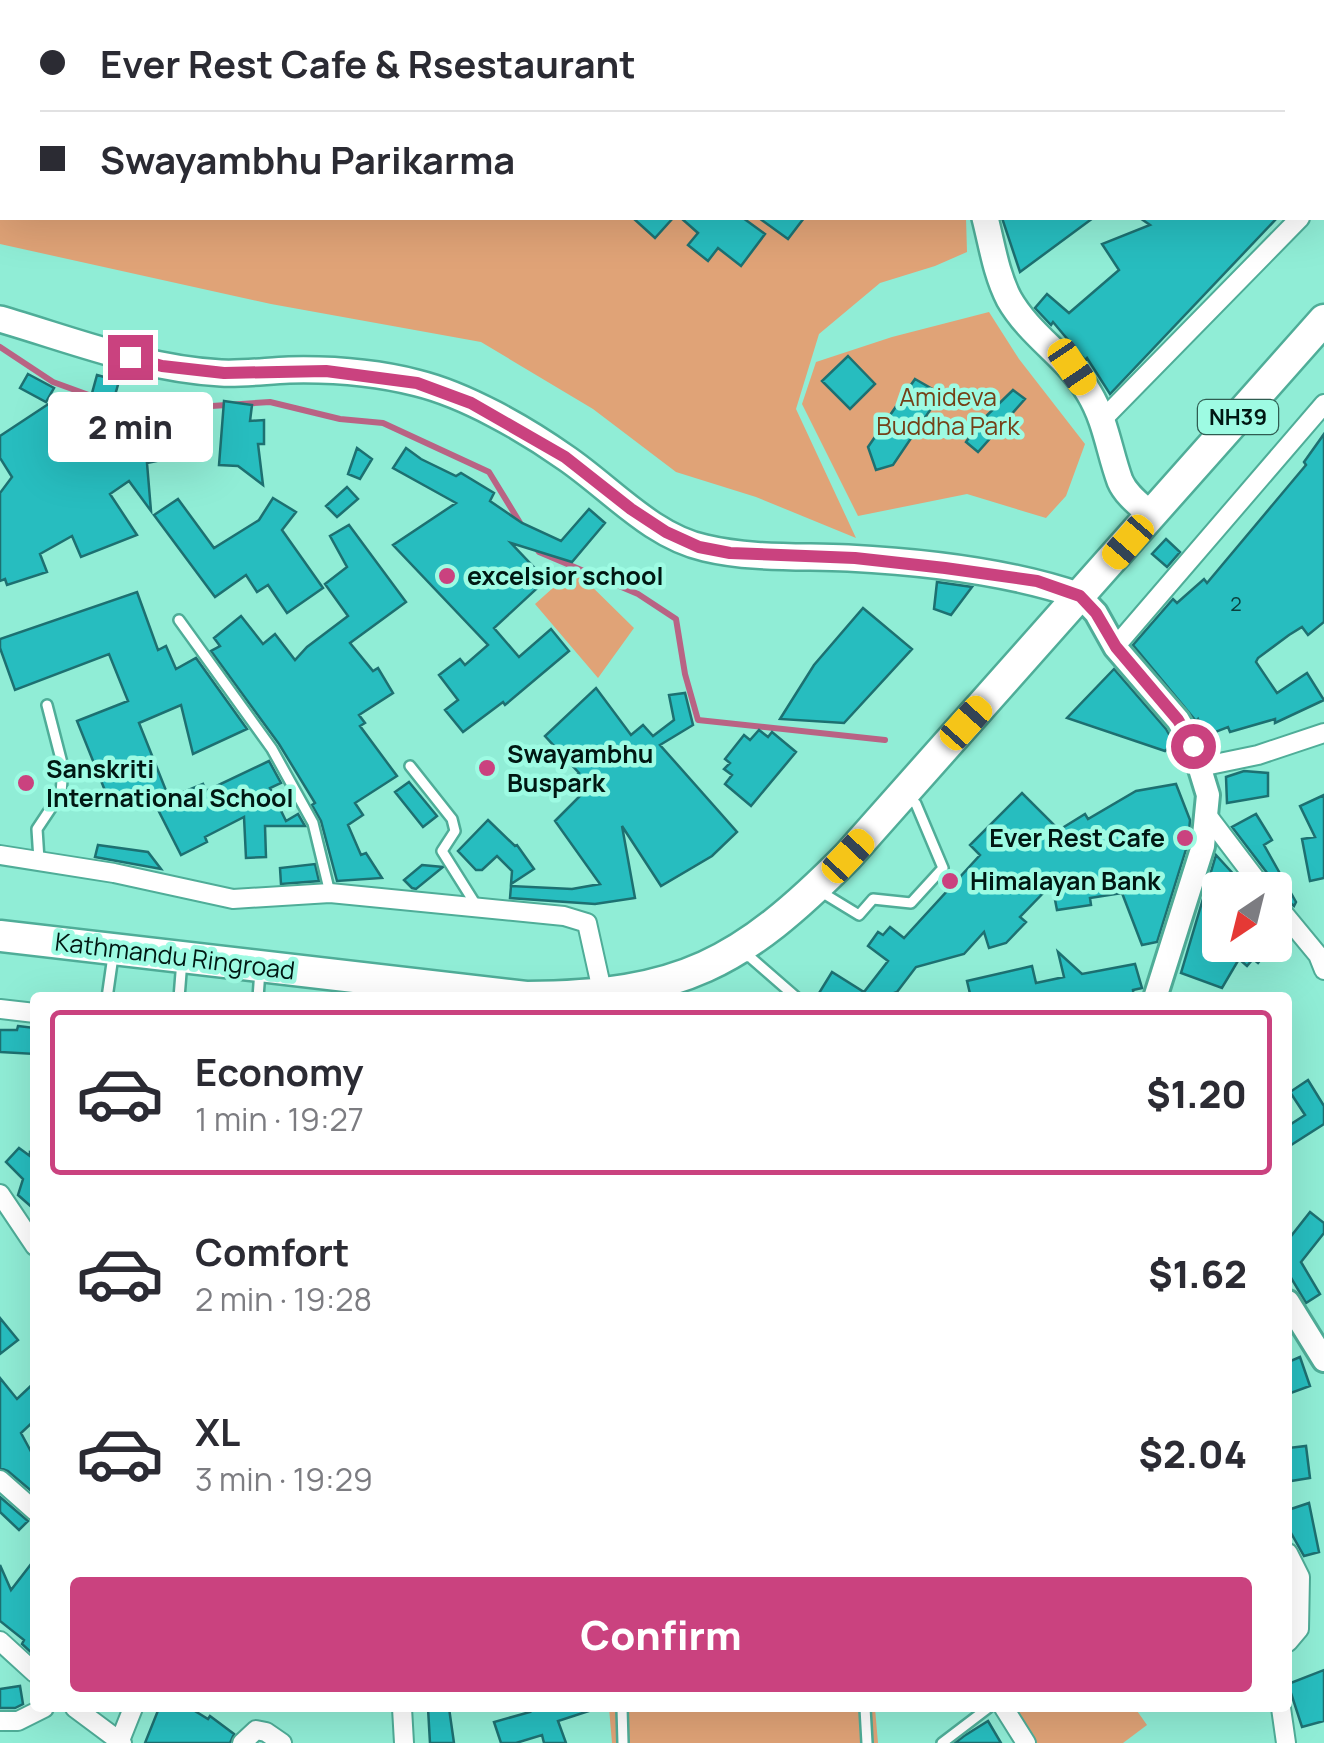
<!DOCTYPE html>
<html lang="en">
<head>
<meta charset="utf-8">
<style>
	body { margin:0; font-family:Manrope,sans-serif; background:#f7f7f7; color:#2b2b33; height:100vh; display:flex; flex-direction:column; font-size:38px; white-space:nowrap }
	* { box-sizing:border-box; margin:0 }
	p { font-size:32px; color:#7c7c81 }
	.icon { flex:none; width:55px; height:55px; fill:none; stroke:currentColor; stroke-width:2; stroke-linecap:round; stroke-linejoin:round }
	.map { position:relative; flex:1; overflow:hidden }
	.panel { position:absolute; left:30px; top:992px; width:1262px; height:720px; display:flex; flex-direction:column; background:#fff; border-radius:10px; box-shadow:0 10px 40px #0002 }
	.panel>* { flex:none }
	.hud { position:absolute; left:0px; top:0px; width:1325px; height:220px; box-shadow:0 10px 40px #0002; display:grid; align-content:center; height:220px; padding:0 40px; background:#fff }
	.needle { width:65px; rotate:215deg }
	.buttons { position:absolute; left:1202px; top:872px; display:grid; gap:20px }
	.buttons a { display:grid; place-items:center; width:90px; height:90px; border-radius:10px; background:#fff; box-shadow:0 10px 40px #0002; font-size:50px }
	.end { position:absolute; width:45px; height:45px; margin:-22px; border:12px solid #ca427f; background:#fff; box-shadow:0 0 0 5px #fff }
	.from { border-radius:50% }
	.bubble { position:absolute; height:70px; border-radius:10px; background:#fff; box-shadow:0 10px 40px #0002; font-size:32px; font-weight:800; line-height:70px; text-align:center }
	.car { position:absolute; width:30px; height:60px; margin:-30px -15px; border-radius:12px; box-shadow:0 0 8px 2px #0007; background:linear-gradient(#f5c518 24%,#345 0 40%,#f5c518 0 76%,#345 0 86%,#f5c518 0) }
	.hud b { display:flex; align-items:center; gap:35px; height:95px; font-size:38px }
	.hud b+b { border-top:2px solid #e1e1e2 }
	.hud i { width:25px; height:25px; background:#2b2b33 }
	ul { padding:18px 0 0; list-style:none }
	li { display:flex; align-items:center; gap:30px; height:165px; margin:0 20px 15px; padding:0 20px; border:5px solid transparent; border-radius:10px }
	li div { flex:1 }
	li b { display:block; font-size:38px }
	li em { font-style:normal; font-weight:800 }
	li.active { border-color:#ca427f }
	li>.icon { width:90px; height:90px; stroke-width:1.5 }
	.cta { display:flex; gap:20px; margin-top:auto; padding:20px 40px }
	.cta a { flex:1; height:115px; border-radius:10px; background:#ca427f; color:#fff; font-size:40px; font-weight:800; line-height:115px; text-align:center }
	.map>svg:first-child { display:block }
</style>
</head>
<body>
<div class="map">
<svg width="1324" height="1743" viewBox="0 0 1324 1743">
	<rect width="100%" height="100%" fill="#90edd6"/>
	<path fill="#7be3ca" d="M254,0H578L580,2H254Z"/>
	<path fill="#e0a377" d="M0,0H254L2,2V218H966L967,252L935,266L880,283L819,334L796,409L856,538L756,497L676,472L593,409L481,342L271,304L0,244Z
		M989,312L1019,359L1085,444L1066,496L1046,518L967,494L858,516L802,404L816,362L892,337Z
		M574,569L634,628L598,678L535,604Z
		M609,1708H875L878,1743H612Z
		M1007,1708H1135L1147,1725L1123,1743H1032Z"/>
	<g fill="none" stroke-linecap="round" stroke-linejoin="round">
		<path stroke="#b96384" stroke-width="6" d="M0,347L53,382L97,398
			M109,401L153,410L270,402L340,419L383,423L489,472L522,526
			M534,545L539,552L638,594L676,619L685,674L698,720L885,740"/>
	</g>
	<path fill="#27bdbf" stroke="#1d7071" stroke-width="2.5" d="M633,218H673L655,238Z
		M681,218H743L765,234L741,266L718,248L708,261L688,245L698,233Z
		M759,218H804L788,239Z
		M1002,218H1093L1020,272Z
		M1140,218H1277L1110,394L1087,358L1085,360L1053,322L1051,325L1035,308L1047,294L1069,313L1119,270L1102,244L1150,225Z
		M848,356L875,384L850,409L822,381Z
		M28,374L54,388L46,402L20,388Z
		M97,375L119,381L112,406L158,414L157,429L195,423L199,445L183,448L185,455L147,463L151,511L129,481L110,494L137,535L81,557L72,536L40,554L47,572L7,585L5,579L0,581V493L12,477L0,458V436L56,399L89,404Z
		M915,379L941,394L893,465L876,470L868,447Z
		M1013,390L1025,399L978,452L966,442L979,423Z
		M224,401L252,405L250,421L264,420V444H258L263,485L238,466L219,465Z
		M1324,434V622L1308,635L1302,627L1289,635L1258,658L1256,662L1277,693L1307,673L1324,700L1275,723V719L1230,732L1228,727L1205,736L1198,719L1196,721L1133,645L1173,599L1177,603L1204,579L1207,583L1306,465L1304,462Z
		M357,448L372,459L360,479L348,474Z
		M406,448L421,459L456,476L461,473L494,493L490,501L522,523L561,541L589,509L605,523L572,562L511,543L546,580L494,628L519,657L551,629L569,651L505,705L503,702L463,732L445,710L458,700L439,675L460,659L465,665L488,645L393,545L456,503L393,468Z
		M347,487L358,499L337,517L326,506Z
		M273,498L296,512L282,530L323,588L287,613L268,585L257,592L246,575L215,597L154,515L178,499L214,548L259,520Z
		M349,525L406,602L350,643L373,671L378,668L393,693L359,715L365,723L360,726L397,776L355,803L363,815L348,825L361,855L366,853L382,878L337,881L321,821L312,805L315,803L279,744L211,651L220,646L214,638L241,616L263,644L275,634L295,660L307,647L348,616L325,584L347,567L330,536Z
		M1166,539L1180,552L1167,567L1152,554Z
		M937,582L972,587L951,615L934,609Z
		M137,592L158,650L166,646L176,669L196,658L247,729L193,754L181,705L139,723L169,798L203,784L206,791L269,761L281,783L270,788L286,821L298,814L305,826H265L266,857L246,858L244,817L205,837L207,842L181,855L147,788L110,803L77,721L128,701L109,654L15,690L0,648V639Z
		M863,608L912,649L844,723L780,719L814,665Z
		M1114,669L1166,729L1174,743L1165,751L1067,718Z
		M596,688L631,735L643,725L653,736L674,720L669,695L685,693L693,725L660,745L737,832L712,856L661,886L622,826L635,898L595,904L510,898L511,886L572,889L600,884L555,821L588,788L577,775L579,773L545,736Z
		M759,730L768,737L772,732L796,752L751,806L725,784L732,775L724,769L730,763L725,759L744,735L750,740Z
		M1244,771L1268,773V796L1227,803L1226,777Z
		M409,782L437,816L423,827L395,792Z
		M1176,784L1190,820L1188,843L1157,942L1142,945L1122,893L1090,898L1091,905L1057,910L1052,884L1020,917L1026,922L1006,943L989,948L984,932L964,954L916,967L897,992L880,998H816L832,972L864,992L888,961L868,946L878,932L883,935L890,927L904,938L980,855L970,845L1022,793L1059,830L1085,814L1088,819L1136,791Z
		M1324,795V878L1310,881L1302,839L1315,837L1300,806Z
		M1256,814L1272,840L1264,845L1296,902L1294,906L1276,891L1274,882L1232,827Z
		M488,820L515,846L517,845L534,869L511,884L512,871L497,856L482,870H476L458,851Z
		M98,845L148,852L161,869L95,857Z
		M1216,855L1248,890H1220V945H1272L1258,963L1253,959L1247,966L1239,959L1222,988L1181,973Z
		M315,864L319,881L281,884L280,868Z
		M422,865L443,867L416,889L412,888L404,880Z
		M1058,952L1082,974L1135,964L1142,988L1133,990L1134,998H971L967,981L1032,966L1036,983L1064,977Z
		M18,1026L35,1028V1054L0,1052V1030H17Z
		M1308,1080L1324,1106V1124L1288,1147V1126L1305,1115L1290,1092Z
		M19,1148L30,1156V1152L35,1153V1210L18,1195L23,1179L6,1162Z
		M1310,1212L1324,1223V1233L1301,1262L1320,1294L1306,1303L1290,1276L1288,1279V1240Z
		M0,1318L18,1340L0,1354Z
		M1300,1357L1310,1386L1288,1394V1362Z
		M0,1378L17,1399L35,1382V1420L21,1433L35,1459V1494L8,1471L0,1468Z
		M1306,1446L1310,1478L1291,1481L1288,1448Z
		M0,1497L28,1521L19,1530L0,1512Z
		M1309,1503L1319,1552L1304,1556L1291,1533L1288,1534V1510Z
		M35,1559V1656L22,1644L24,1640L0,1621V1565L11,1590Z
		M1324,1670V1721L1302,1727L1288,1684Z
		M20,1686L23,1704L15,1708H0V1689Z
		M159,1708H190L208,1719L210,1716L234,1734L230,1743H145Z
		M428,1708H449L454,1743H430Z
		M528,1708H591L592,1710L558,1721L566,1743H544L542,1735L516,1743H501L494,1722L530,1712Z
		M988,1721L1001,1743H955L964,1736Z"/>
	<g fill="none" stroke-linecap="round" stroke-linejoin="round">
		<g stroke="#4fad98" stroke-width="14">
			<path id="service" d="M688,0L689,2
				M179,620L272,749L313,823L330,893
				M410,766L452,819L455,831L442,851L476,905
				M39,860L37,829L61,793L63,767L47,705
				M818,890L859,915L873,899L911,903L943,868L916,804L908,797
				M741,956L750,957L797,998
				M107,998L113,956
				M179,998L182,960
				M258,998L260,970
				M622,1708L623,1743
				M865,1708L867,1743
				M942,1743L988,1708"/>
		</g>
		<g stroke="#4fad98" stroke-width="22">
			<path id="minor" d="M1071,0L1074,2
				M1105,2L1107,0
				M1322,35L1324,34
				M1322,51L1324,53
				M1322,163H1324
				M1322,194L1324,193
				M1103,419L1300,218
				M1115,647L1324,404
				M1200,767L1258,755L1324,733
				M1207,815L1264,890
				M0,855L114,873L233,899L330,893L564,916L587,923L603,995
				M1275,903L1318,955L1324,970
				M0,1009L35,1013
				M0,1194L35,1246
				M0,1480L35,1511
				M1288,1553L1300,1577L1299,1629L1288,1642
				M0,1641L35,1673
				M75,1708L122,1743
				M402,1708L404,1743
				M1004,1708L1026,1743
				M1281,1708L1286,1743
				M0,1721H18L44,1708
				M119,1743L133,1708
				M242,1743L256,1730L266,1732L282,1743"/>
		</g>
		<g stroke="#4fad98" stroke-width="28">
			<path id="tertiary" d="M1080,596L1096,613L1115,647L1178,720L1193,746L1208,795L1203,846L1155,998
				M1288,1302L1324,1360"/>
		</g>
		<g stroke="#4fad98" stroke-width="30">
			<path id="secondary" d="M850,0L852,2
				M985,218C992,245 996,274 1009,299C1030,336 1068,357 1089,393C1106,421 1109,451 1120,481C1126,495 1140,505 1151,515
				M0,319C72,340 145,369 221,373C243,374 266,371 289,370C330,369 378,373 417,383C466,395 525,429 566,458C610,488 651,536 705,548C751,559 801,556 848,558C925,562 1008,571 1080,596"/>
		</g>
		<g stroke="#4fad98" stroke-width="35">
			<path id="trunk" d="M0,936L526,997C681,996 741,964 848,856L1324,320"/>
		</g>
		<use href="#service" stroke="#fff" stroke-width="9"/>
		<use href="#minor" stroke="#fff" stroke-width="18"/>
		<use href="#tertiary" stroke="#fff" stroke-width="22"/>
		<use href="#secondary" stroke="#fff" stroke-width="25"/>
		<use href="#trunk" stroke="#fff" stroke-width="30"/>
	</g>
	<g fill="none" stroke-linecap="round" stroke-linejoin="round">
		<path stroke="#ca427f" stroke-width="12" d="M130,357L162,366L224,373L326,371L417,383L471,403L565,457L631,509L666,532L699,547L730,553L855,558L945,568L1037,581L1080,596L1096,613L1116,647L1178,720L1193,746"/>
	</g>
	<g fill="#ca427f" stroke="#9efbe3" stroke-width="4">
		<circle cx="447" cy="576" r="10"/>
		<circle cx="487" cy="768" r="10"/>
		<circle cx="26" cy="783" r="10"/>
		<circle cx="1185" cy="838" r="10"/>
		<circle cx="950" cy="881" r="10"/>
	</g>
	<g text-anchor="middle" stroke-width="9" stroke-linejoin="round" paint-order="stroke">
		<g font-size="20" fill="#0a413e">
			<text x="1236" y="611">2</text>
		</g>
		<rect fill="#9efbe3" stroke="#2f5c51" stroke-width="2.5" x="1198" y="400" width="80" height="34" rx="8"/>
		<g font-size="22" font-weight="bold" fill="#001813">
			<text x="1238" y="425">NH39</text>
		</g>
		<g font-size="25" fill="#744118" stroke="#9efbe3">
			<text x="948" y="406">Amideva<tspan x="948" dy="29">Buddha Park</tspan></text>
		</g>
		<g font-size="25" font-weight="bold" fill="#001813" stroke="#9efbe3" text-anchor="start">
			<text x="467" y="585">excelsior school</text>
			<text x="507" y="763">Swayambhu<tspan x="507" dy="29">Buspark</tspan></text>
			<text x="46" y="778">Sanskriti<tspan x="46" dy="29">International School</tspan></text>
			<text x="1165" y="847" text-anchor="end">Ever Rest Cafe</text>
			<text x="970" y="890">Himalayan Bank</text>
		</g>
		<g font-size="25" fill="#001813" stroke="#9efbe3">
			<text transform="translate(175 956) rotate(7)" y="9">Kathmandu Ringroad</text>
		</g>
	</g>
</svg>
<div class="buttons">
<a><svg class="needle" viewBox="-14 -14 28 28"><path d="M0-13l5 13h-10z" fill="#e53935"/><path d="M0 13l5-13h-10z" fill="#7c7c81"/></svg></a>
</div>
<i class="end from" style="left:1193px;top:746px"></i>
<i class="end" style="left:130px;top:357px"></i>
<div class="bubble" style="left:48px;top:392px;width:165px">2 min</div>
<i class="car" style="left:1072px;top:367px;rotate:146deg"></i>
<i class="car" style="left:1128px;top:542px;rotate:221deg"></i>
<i class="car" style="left:966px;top:723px;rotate:42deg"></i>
<i class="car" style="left:848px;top:856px;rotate:43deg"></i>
<div class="hud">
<b><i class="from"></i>Ever Rest Cafe &amp; Rsestaurant</b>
<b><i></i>Swayambhu Parikarma</b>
</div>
<section class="panel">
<ul>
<li class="active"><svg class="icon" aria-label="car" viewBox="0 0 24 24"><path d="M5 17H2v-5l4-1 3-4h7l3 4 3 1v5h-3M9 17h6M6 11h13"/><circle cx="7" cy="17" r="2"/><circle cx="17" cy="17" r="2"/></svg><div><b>Economy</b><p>1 min · 19:27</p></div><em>$1.20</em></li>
<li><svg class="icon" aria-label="car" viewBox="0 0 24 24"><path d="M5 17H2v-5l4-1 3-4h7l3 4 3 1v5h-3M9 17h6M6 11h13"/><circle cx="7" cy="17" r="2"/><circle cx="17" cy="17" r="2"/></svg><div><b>Comfort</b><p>2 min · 19:28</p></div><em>$1.62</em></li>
<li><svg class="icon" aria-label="car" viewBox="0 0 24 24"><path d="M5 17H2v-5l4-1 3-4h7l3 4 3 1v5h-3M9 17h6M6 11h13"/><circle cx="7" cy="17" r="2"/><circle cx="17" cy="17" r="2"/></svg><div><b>XL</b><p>3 min · 19:29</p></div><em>$2.04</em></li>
</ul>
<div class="cta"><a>Confirm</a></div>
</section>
</div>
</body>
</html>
